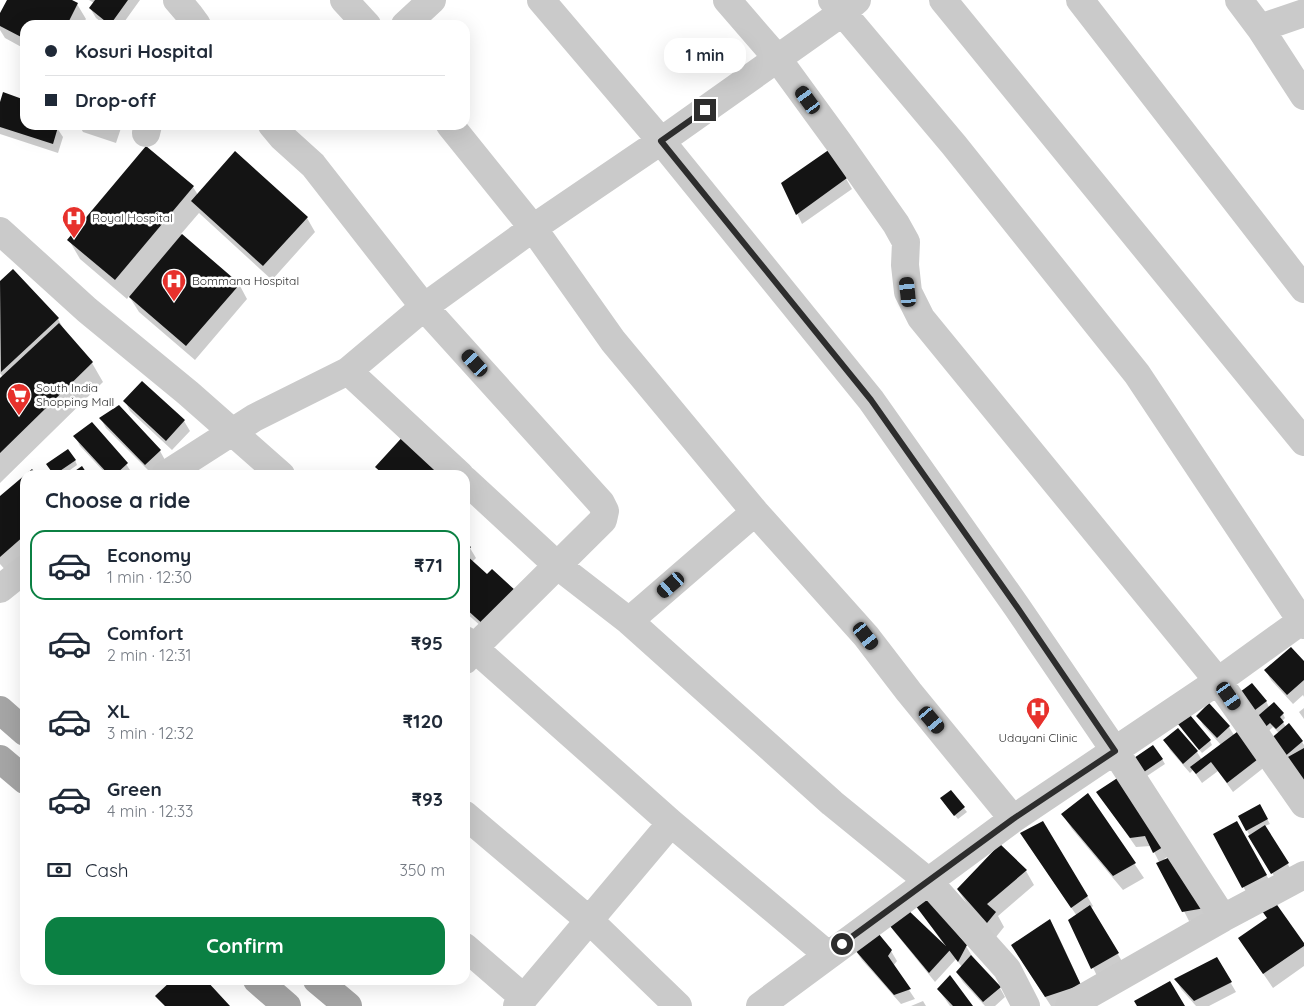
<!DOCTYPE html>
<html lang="en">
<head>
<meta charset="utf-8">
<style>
	body { margin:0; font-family:Quicksand,sans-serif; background:#f6f6f7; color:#1f2937; height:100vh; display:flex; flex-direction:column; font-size:19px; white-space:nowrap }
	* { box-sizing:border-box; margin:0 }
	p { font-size:16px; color:#747a83 }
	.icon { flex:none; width:28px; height:28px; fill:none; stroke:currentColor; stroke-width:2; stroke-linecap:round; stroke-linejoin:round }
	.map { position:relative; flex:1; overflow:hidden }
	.drawer { position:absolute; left:20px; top:470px; width:450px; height:515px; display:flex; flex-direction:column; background:#fff; border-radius:15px; box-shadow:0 5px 20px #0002 }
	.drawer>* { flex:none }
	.hud { position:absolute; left:20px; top:20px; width:450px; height:110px; border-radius:15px; box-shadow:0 5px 20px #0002; display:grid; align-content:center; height:110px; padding:0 25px; background:#fff }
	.end { position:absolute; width:22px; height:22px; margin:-11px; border:6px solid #2d2d2d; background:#fff; box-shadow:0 0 0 2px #fff }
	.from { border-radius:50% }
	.bubble { position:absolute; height:35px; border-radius:15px; background:#fff; box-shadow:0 5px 20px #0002; font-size:16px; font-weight:800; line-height:35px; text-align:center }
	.car { position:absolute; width:15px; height:30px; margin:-15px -8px; border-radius:6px; box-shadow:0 0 4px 1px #0007; background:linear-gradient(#222 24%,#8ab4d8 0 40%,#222 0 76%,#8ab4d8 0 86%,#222 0) }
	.hud b { display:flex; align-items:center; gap:18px; height:48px; font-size:19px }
	.hud b+b { border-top:1px solid #e0e1e3 }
	.hud i { width:12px; height:12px; background:#1f2937 }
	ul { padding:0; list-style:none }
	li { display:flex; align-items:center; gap:15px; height:70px; margin:0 10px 8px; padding:0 15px; border:2px solid transparent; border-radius:15px }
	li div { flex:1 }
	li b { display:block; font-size:19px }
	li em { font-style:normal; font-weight:800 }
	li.on { border-color:#0b8043 }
	li>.icon { width:45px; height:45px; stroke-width:1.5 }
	h2 { padding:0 25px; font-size:22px; line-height:60px }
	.pay { display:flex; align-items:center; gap:12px; height:55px; padding:0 25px; font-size:19px }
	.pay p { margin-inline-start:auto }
	.cta { display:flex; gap:10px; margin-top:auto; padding:10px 25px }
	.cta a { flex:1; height:58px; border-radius:15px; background:#0b8043; color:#fff; font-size:20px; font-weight:800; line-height:58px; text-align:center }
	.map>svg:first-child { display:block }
</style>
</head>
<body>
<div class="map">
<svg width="1304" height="1006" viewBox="0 0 1304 1006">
	<rect width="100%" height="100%" fill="#fff"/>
	<path fill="#0003" d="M8,0H69L77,4L86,19L83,23L89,25H25V49L5,38L0,30V16Z
		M89,0H140L122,25H105L96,18L90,8L94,3Z
		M25,101V125H49L57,128L63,137L58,153L0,134V106Z
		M79,125H122L116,143L83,132Z
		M830,151L852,189L802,224L783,184Z
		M193,187L198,195L307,218L315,232L272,280L199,213L181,234L239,284L247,299L195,360L139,312L129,296L127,299L80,259L69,240Z
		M13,270L58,319L67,335L92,363L103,382L0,483V380L3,377L0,373V283Z
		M142,383L184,421L190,431L172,450L130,411L125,401Z
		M101,419L160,451L165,460L152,474L106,428Z
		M75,436L126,464L132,473L130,475H107L80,446Z
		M75,460L77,465L63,475H54L50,469Z
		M25,476V557L7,572L0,564V497Z
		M465,543L470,548L476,558L472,562L491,635L465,612Z
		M1304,663V697L1303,695L1293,704L1271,680L1266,671Z
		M1240,700L1266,701L1269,707L1283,714L1285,718L1282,721L1286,727L1302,742L1304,745V800L1286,772L1279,733L1273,727L1264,735Z
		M1209,705L1229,727L1234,735L1266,766L1233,792L1218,771L1202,783L1193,770L1190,773L1170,750L1165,740L1197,752L1202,760L1221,745L1203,725L1198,716Z
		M1304,708V719L1299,712Z
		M1182,729L1210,741L1212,745L1202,753Z
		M1136,759H1162L1165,764L1147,776Z
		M951,792L967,812L958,819L944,803Z
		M1098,793L1172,854L1164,859L1165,860L1209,917L1189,921L1151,846L1136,847Z
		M1088,795L1144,878L1123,890L1072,829L1063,815Z
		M1260,806L1270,824L1265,826L1293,873L1278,882L1255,846L1240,817Z
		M1043,823L1093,906L1091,908L1123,963L1098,978L1070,920L1077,916L1027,843Z
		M1237,823L1272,885L1249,897L1214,834Z
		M1026,871L1034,885L998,916L1004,927L996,937L967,904L958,890Z
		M917,906L966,946L972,956L1000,988L1005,997L995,1006H985L963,982L957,973L962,967L956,959L935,982L893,930L887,921L945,946Z
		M1263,912L1304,945V966L1273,988L1249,953L1268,919Z
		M1050,920L1058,935L1088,1000L1070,1006H1051L1021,960Z
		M856,951H891L897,961L893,966L915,999L901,1004L862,960Z
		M1216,958L1236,992L1209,1006H1196L1181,989L1176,979Z
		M938,989L971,1006H950Z
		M923,1001L926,1006H911Z"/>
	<path fill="#141414" d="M7,0H72L78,3L67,25H25V39L0,26V13Z
		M95,0H128L110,25L89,8Z
		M3,92L25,100V125H53L58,127L53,144L0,127V102Z
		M146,146L194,186L115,280L67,240Z
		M830,149L847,178L796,215L781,183Z
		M235,151L308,217L263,266L191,201Z
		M182,234L240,284L186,346L129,297Z
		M13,269L59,318L1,372L0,281Z
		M59,323L93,362L0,453V378Z
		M142,381L185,420L166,441L123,401Z
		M119,405L161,450L145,465L99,418Z
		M92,422L128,463L115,475H109L73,436Z
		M407,432L452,475H384L375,467Z
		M68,449L76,460L54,475L46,464Z
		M82,466L88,475H69Z
		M32,469L37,475H25V535L0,557V496Z
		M465,542L471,547L465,554L487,574L492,569L516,591L485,626L465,608Z
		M1291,647L1304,661V680L1287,695L1264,670Z
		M1252,683L1267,701L1251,713L1236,695Z
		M1274,702L1284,713L1280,717L1284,722L1276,729L1270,723L1261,731L1252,721Z
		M1209,703L1230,726L1217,738L1196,716Z
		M1190,715L1211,740L1199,750L1178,724Z
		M1289,723L1303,741L1283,758L1268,741Z
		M1178,728L1198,751L1183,764L1163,740Z
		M1241,729L1262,756L1227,783L1211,762L1196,774L1190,767Z
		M1153,745L1163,759L1144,772L1134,758Z
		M1304,748V787L1279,762Z
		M1122,775L1168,844L1153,853L1145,836L1130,838L1096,792Z
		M951,790L965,807L954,816L940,798Z
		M1088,793L1136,863L1113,876L1061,814Z
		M1260,804L1268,819L1246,831L1238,816Z
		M1043,821L1088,896L1071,908L1020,833Z
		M1237,821L1267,875L1242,888L1213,834Z
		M1265,825L1289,863L1271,874L1248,836Z
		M1000,844L1027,870L987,904L996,912L987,923L957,889Z
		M1175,855L1205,908L1182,912L1156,863Z
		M928,899L967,945L958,962L915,905Z
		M1275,902L1304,943V946L1263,974L1238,938L1267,918L1262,911Z
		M1090,905L1119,953L1091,969L1068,920Z
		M908,910L950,950L929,973L885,920Z
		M1050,919L1081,985L1045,997L1011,945Z
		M878,933L892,950L888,956L911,989L894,995L855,950Z
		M971,955L1001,987L983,1002L956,972Z
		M1217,957L1232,982L1194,1001L1174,979Z
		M950,975L973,1006H953L937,989Z
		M172,980H206L230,1006H165L155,996Z
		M1170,981L1185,1006H1137L1134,1001Z"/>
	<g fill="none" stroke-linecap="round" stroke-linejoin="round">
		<path stroke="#cacaca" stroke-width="28" d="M177,0L189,14L197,25
			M344,0L367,25
			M541,0L661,141L871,400L1017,607L1115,751L1223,918
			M727,0L777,58L839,143L896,224L906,242L905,265L908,292L921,318L1218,681L1304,804
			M832,0L954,145L1137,374L1304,625
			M943,0L1304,442
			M1080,0L1304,289
			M1239,0L1260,28L1304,96
			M405,25L432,0
			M1260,28L1304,13
			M272,125L282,137L313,165L424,307L601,503L605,511L603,520L474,648L465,660
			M450,125L533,228L613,341L755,512L866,636L909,692L1013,819
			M146,133L148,125
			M0,231L87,310L188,393L281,475
			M348,371L460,475
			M165,475L254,418L348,371L424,307L533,228L661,141L843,12L857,0
			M465,480L558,566L629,621L832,803L929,882L1007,969L1026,1006
			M0,589L25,569
			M629,621L755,512
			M465,640L671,823L828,955
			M465,815L590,921L678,1006
			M465,947L524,998
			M517,1006L671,823
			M760,1006L1013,819L1218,681L1304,619
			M1069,1006L1223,918L1304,875"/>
		<path stroke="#a5a5a5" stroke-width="28" d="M0,710L25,732
			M0,759L25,780
			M257,980L287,1006
			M317,980L348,1006"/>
	</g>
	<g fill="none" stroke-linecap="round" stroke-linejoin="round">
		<path stroke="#2d2d2d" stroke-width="6" d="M705,110L661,141L871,400L1017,607L1115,751L1013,819L842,944"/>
	</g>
	<defs>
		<g id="hospital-pin" transform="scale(1.25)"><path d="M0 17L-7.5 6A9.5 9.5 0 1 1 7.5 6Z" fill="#e7312c" stroke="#fff"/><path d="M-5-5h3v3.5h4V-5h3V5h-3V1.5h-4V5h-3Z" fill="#fff"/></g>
		<g id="supermarket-pin" transform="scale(1.25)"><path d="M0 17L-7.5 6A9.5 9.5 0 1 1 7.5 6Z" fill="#e7312c" stroke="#fff"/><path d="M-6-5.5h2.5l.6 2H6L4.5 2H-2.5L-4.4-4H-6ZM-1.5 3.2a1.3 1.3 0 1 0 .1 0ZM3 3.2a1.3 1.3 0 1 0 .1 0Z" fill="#fff"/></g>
	</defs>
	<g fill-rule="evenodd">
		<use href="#hospital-pin" x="74" y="218"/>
		<use href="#hospital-pin" x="174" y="281"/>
		<use href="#supermarket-pin" x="19" y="395"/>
		<use href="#hospital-pin" x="1038" y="709"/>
	</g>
	<g text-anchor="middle" stroke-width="5" stroke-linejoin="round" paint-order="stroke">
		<g font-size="12" fill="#2d2d2d" stroke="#fff" text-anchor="start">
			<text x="92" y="222">Royal Hospital</text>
			<text x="192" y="285">Bommana Hospital</text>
			<text x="36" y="392">South India<tspan x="36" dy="14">Shopping Mall</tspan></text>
			<text x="1038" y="742" text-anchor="middle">Udayani Clinic</text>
		</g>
	</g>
</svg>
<i class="end from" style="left:842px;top:944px"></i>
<i class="end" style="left:705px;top:110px"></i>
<div class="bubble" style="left:664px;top:38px;width:82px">1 min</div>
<i class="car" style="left:808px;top:100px;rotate:324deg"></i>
<i class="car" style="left:908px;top:292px;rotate:354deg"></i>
<i class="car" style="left:475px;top:363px;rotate:318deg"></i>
<i class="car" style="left:671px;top:585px;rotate:229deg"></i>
<i class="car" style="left:866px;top:636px;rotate:142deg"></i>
<i class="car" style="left:1229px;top:696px;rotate:145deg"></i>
<i class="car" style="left:932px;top:720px;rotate:140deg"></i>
<div class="hud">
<b><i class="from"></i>Kosuri Hospital</b>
<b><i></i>Drop-off</b>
</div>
<section class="drawer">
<h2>Choose a ride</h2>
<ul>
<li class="on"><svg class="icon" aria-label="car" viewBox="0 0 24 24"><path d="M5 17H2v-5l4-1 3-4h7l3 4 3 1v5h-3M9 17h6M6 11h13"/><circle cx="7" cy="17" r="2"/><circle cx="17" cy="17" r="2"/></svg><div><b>Economy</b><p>1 min · 12:30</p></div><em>₹71</em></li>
<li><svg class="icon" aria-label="car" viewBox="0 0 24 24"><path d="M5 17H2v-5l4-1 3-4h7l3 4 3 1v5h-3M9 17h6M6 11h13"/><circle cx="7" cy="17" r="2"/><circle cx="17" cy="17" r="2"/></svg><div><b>Comfort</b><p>2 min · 12:31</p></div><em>₹95</em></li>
<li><svg class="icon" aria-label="car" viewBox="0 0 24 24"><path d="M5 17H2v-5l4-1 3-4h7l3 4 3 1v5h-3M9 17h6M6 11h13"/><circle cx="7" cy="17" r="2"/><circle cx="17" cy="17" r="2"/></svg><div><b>XL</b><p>3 min · 12:32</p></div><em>₹120</em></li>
<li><svg class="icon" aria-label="car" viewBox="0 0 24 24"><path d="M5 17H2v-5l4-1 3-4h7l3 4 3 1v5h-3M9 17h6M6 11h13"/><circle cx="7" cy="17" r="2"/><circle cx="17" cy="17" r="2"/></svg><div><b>Green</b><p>4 min · 12:33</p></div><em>₹93</em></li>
</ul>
<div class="pay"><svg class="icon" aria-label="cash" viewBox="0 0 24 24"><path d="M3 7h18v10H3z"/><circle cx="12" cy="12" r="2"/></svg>Cash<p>350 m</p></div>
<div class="cta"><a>Confirm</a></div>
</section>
</div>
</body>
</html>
